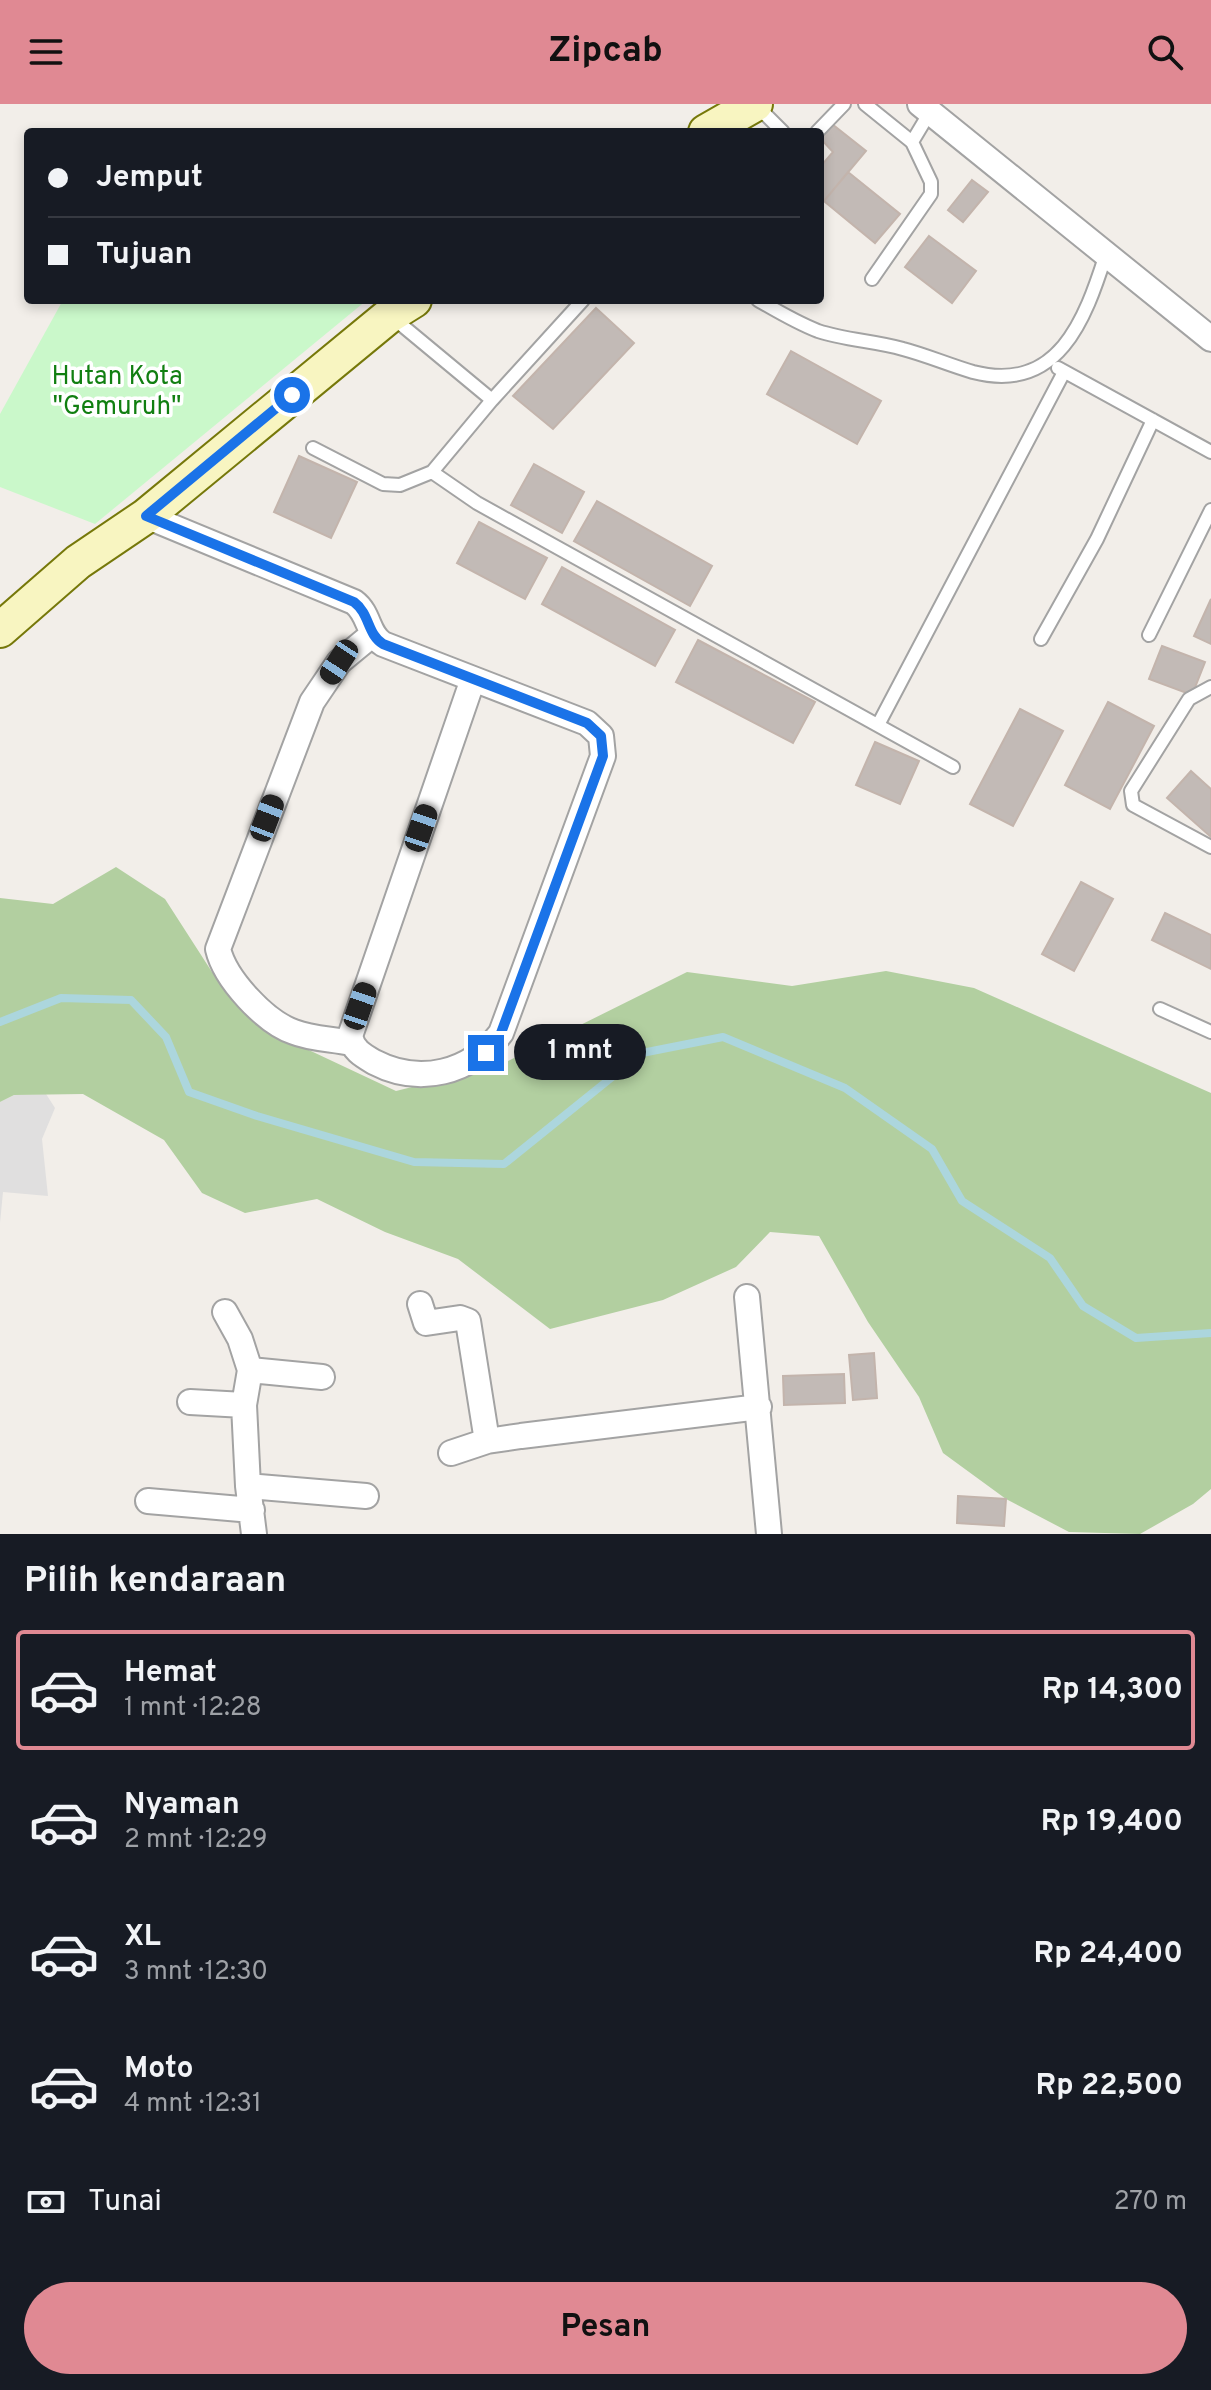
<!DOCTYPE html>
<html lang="id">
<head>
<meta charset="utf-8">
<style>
	body { margin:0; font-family:Overpass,sans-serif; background:#242831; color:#f1f3f6; height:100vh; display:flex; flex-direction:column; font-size:30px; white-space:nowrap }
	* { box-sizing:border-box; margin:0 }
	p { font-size:26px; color:#9ea1a6 }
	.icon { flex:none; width:44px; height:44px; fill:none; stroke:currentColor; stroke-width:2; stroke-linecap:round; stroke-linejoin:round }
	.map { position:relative; height:1430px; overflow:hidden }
	.details { display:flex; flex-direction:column; background:#171b24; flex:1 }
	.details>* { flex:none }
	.hud { position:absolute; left:24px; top:24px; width:800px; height:176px; border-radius:8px; box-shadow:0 4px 12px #0003; display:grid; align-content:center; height:176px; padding:0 24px; background:#171b24 }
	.end { position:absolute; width:36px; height:36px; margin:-18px; border:10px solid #1a73e8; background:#fff; box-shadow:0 0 0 4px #fff }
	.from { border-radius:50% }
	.bubble { position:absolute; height:56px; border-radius:28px; background:#171b24; box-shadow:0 4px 12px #0003; font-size:26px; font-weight:700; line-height:56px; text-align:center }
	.car { position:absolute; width:24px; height:48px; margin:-24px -12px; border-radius:10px; box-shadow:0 0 6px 2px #0007; background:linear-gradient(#222 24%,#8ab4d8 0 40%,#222 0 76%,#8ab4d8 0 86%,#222 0) }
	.hud b { display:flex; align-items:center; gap:28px; height:76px; font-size:30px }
	.hud b+b { border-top:2px solid #363941 }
	.hud i { width:20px; height:20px; background:#f1f3f6 }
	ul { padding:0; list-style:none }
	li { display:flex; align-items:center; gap:24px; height:120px; margin:0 16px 12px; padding:0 8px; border:4px solid transparent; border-radius:8px }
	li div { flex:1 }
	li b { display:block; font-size:30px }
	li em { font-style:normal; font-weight:700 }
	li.on { border-color:#e08993 }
	li>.icon { width:72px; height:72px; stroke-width:1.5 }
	h2 { padding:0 24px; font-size:36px; line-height:96px }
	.pay { display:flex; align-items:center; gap:20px; height:88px; padding:0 24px; font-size:30px }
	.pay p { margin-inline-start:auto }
	.primary-button { display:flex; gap:16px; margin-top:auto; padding:16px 24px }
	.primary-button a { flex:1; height:92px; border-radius:48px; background:#e08993; color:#111; font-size:32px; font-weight:700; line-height:92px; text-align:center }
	header { display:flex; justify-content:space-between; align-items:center; height:104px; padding:0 24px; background:#e08993; color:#111; font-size:36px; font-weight:700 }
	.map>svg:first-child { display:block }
</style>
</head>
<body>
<header><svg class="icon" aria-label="menu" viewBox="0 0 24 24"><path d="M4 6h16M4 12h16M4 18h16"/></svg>Zipcab<svg class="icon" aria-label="search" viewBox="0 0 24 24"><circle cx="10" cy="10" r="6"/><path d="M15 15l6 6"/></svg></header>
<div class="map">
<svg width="1211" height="1430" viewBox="0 0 1211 1430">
	<rect width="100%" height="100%" fill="#f2eee9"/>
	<path fill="#e0dfdf" d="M46,990L55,1004L42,1035L48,1092L3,1088L0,1119V998L14,991Z"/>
	<path fill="#b2cfa0" d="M116,763L165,795L212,868L262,924L396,987L500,961L687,868L792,882L886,867L974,884L1211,989V1385L1193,1400L1140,1430L1069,1428L1006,1395L943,1349L919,1293L868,1218L819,1132L770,1128L736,1163L663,1196L550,1225L458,1155L385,1128L317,1095L245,1109L202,1089L164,1036L83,990L14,991L0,998V794L53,800Z"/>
	<path fill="#caf8ca" d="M63,196H367L95,420L0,383V310Z"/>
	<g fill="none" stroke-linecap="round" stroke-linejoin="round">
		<path stroke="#acd6dd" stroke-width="8" d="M0,918L61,894L131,896L166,933L189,988L257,1012L414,1058L504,1060L642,949L723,933L845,984L932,1045L962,1097L1050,1154L1083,1202L1136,1234L1211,1229"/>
	</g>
	<path fill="#c2bab6" stroke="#c3b4ac" stroke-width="2" d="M832,20L866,47L824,97L820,93V63L833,48L820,34Z
		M848,68L900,110L875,139L824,97Z
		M972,76L988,88L963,118L948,106Z
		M929,132L976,167L952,199L905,163Z
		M596,204L634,239L553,325L513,292Z
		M791,247L881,297L857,340L767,290Z
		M299,352L357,378L331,434L274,408Z
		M534,360L584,388L562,429L511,401Z
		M597,397L712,462L690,502L574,437Z
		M479,418L547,454L525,495L457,459Z
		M562,463L675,526L655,562L542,500Z
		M1211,495V540L1194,532Z
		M698,536L815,598L793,639L676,578Z
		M1162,542L1205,558L1192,591L1149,575Z
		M1108,598L1154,622L1110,705L1065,681Z
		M1020,605L1063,627L1013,722L970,700Z
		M875,638L919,657L900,700L856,681Z
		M1191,667L1211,685V733L1167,694Z
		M1081,778L1113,795L1074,867L1042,850Z
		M1165,809L1211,831V865L1152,836Z
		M874,1249L877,1294L853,1296L849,1251Z
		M844,1270L845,1299L784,1301L783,1272Z
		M958,1392L1006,1395L1004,1422L957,1419Z"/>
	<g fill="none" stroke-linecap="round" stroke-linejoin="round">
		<g stroke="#a3a3a3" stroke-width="16">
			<path id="lane" d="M865,0L912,38
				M757,2L783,28
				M817,28L844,0
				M872,175L931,90V78L912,38L930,8
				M758,196C777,207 797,219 818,227C845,236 875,237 903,245C926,251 949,261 973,268C1058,290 1085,216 1106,150
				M392,213L492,296L583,196
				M1058,264L1211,348
				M313,344L383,380L400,381L432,368L492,296
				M432,368L477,399L953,663
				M1149,531L1211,406
				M1041,535L1097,435L1153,316
				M1211,583L1189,595L1131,687L1133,701L1211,743
				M878,621L1064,268
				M1160,905L1211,928"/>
		</g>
		<g stroke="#a3a3a3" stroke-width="28">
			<path id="street" d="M920,0L1211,235
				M146,412L354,498C370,510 367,530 383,540L587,619L601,632L603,652L501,929C470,969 420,982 374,958C362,951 353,946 350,932L473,575
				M351,939C333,935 311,935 294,928C265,918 225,875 218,845L312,598L339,558L373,530
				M747,1193L769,1430
				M420,1200L426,1219L460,1214L468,1217L487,1337
				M225,1208L240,1235L250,1266L244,1301L248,1382
				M250,1266L322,1273
				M190,1298L244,1301
				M451,1349L487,1337L521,1332L759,1303
				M148,1397L252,1406
				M254,1430L248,1382L366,1392"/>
		</g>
		<g stroke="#76780a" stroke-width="38">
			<path id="secondary" d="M706,28L755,0
				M0,526L78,458L146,412L390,211L414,196"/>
		</g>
		<use href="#lane" stroke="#fff" stroke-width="12"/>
		<use href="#street" stroke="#fff" stroke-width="24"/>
		<use href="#secondary" stroke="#f8f5c1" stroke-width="34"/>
	</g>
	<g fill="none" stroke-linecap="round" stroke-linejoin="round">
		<path stroke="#1a73e8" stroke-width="10" d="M292,291L146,412L354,498C370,510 367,530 383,540L587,619L601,632L603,652L501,929L486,949"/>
	</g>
	<g text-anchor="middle" stroke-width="7" stroke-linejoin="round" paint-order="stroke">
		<g font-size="26" fill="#117f11" stroke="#fff">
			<text x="117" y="280">Hutan Kota<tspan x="117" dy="30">"Gemuruh"</tspan></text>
		</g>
	</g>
</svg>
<i class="end from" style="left:292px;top:291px"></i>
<i class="end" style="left:486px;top:949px"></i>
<div class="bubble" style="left:514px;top:920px;width:132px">1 mnt</div>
<i class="car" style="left:339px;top:558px;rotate:213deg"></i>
<i class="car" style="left:267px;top:714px;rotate:21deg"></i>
<i class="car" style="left:421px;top:724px;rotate:19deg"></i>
<i class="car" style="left:360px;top:902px;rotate:19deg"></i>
<div class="hud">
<b><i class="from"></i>Jemput</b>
<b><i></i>Tujuan</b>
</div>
</div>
<section class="details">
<h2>Pilih kendaraan</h2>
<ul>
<li class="on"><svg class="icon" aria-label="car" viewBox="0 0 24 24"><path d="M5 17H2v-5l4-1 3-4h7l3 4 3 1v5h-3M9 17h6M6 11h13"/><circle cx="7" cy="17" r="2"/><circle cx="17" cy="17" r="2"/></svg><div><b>Hemat</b><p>1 mnt · 12:28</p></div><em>Rp 14,300</em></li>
<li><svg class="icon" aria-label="car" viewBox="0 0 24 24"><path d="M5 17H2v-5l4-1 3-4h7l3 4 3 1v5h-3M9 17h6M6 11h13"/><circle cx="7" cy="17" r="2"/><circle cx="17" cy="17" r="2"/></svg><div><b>Nyaman</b><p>2 mnt · 12:29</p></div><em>Rp 19,400</em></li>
<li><svg class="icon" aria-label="car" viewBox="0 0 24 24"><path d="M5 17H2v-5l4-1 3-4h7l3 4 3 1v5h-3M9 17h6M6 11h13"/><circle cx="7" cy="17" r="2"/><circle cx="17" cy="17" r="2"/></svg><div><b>XL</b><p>3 mnt · 12:30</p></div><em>Rp 24,400</em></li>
<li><svg class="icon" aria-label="car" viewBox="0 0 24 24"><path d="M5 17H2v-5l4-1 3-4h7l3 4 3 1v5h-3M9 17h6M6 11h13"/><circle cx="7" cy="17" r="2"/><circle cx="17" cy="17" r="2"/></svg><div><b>Moto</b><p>4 mnt · 12:31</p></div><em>Rp 22,500</em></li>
</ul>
<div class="pay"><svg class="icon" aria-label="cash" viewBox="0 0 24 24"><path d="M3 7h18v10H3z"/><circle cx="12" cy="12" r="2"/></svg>Tunai<p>270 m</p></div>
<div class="primary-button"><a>Pesan</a></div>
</section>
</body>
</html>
